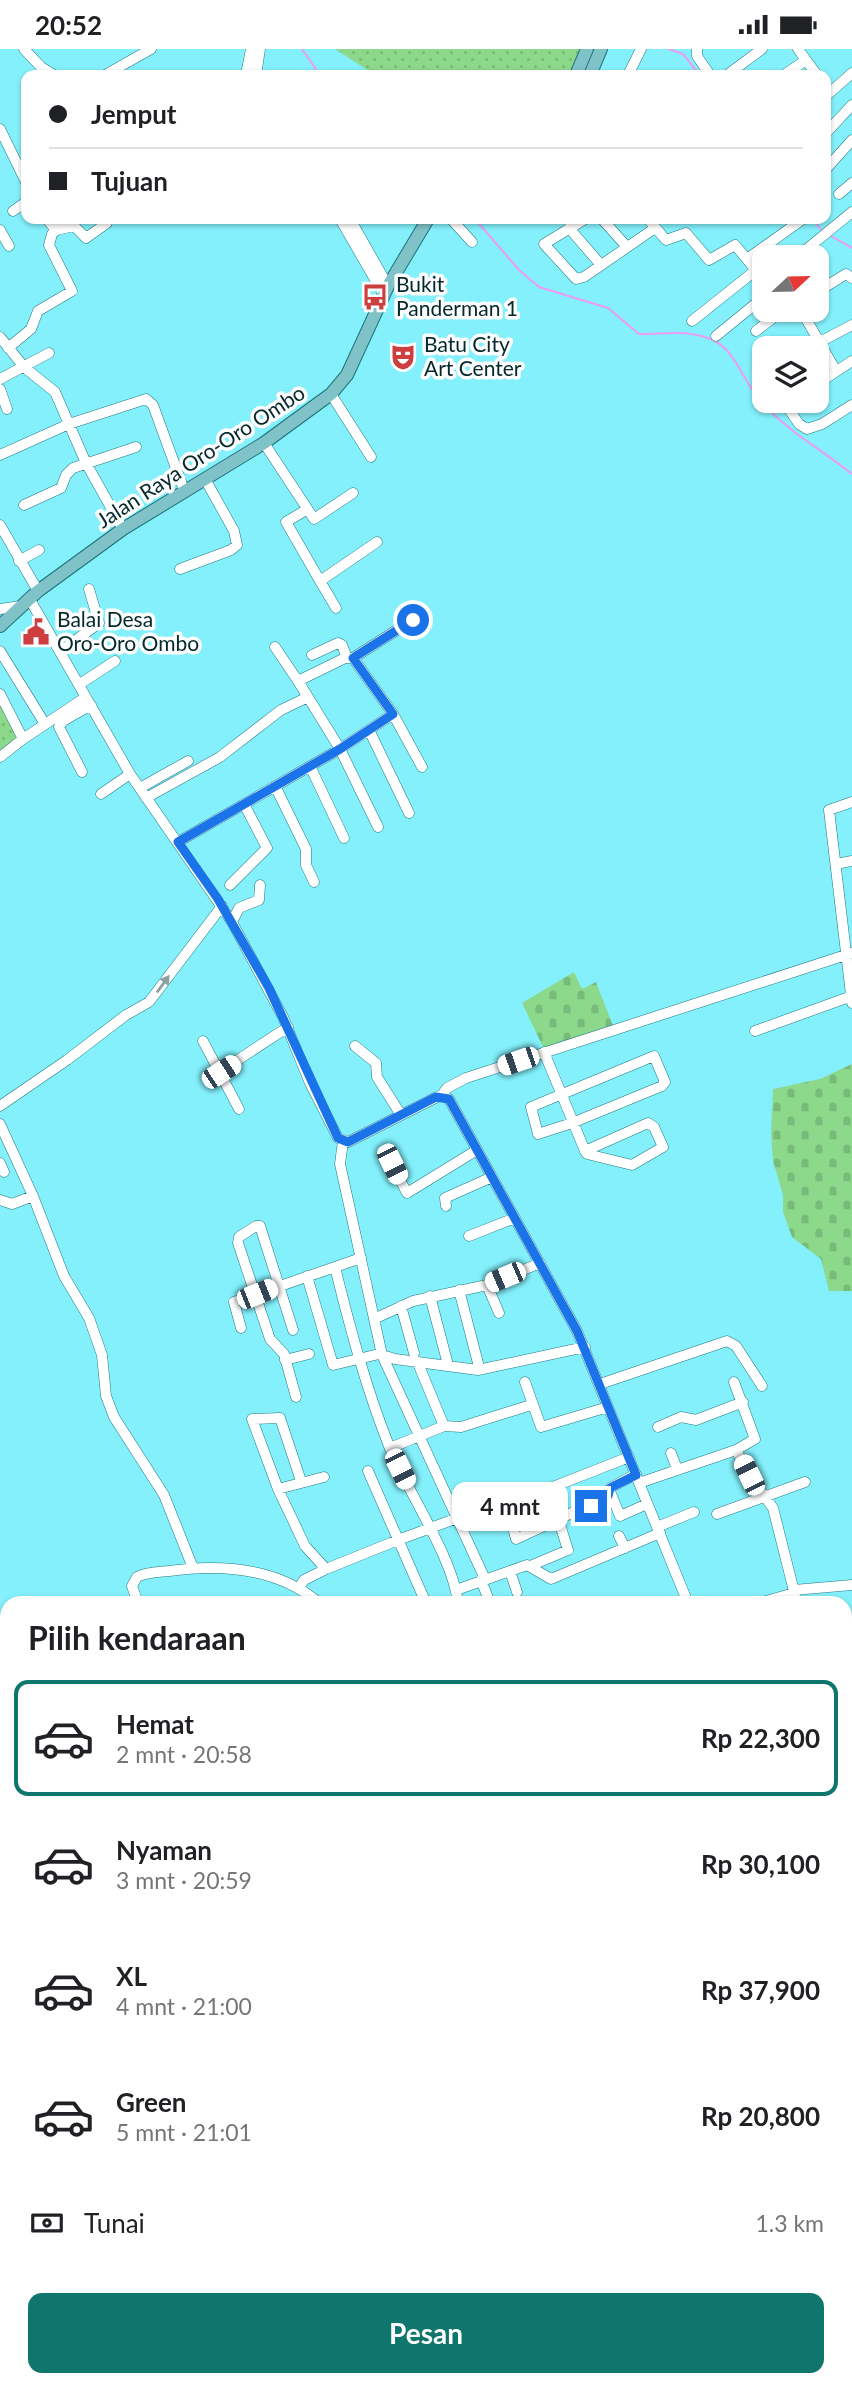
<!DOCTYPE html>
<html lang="id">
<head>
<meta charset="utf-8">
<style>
	body { margin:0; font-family:Lato,sans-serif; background:#f6f6f6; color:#202124; height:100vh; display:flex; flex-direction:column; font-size:26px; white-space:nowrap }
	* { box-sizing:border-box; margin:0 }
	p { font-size:23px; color:#757577 }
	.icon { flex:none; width:38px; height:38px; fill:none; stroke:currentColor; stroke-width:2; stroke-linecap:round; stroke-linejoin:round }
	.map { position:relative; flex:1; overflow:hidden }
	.panel { position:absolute; left:0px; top:1547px; width:852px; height:791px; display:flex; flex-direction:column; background:#fff; border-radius:21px 21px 0 0; box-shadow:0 2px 5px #0004 }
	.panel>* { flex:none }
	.hud { position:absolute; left:21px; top:21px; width:810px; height:154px; border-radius:14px; box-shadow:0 2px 5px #0004; display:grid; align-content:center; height:154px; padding:0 28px; background:#fff }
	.needle { width:46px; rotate:68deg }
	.buttons { position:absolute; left:752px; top:196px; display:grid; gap:14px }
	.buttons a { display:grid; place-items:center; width:77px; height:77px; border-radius:14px; background:#fff; box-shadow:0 2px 5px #0004; font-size:35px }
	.end { position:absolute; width:32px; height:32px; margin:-16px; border:9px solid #1a73e8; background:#fff; box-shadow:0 0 0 4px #fff }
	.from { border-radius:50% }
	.bubble { position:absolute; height:49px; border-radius:14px; background:#fff; box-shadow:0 2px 5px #0004; font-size:23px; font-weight:700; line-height:49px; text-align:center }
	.car { position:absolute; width:21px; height:42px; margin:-21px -10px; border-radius:9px; box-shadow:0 0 5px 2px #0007; background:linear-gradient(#fff 24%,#345 0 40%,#fff 0 76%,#345 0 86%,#fff 0) }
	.hud b { display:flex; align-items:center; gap:24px; height:66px; font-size:26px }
	.hud b+b { border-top:2px solid #e0e0e0 }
	.hud i { width:18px; height:18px; background:#202124 }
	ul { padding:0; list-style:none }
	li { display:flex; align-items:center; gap:21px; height:116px; margin:0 14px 10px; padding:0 14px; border:4px solid transparent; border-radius:14px }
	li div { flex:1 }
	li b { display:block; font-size:26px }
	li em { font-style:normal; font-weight:700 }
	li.selected { border-color:#0f766e }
	li>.icon { width:63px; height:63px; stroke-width:1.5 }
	h2 { padding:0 28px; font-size:32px; line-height:84px }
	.pay { display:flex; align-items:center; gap:18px; height:77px; padding:0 28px; font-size:26px }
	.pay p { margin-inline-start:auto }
	.cta { display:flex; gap:14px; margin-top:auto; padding:14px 28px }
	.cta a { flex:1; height:80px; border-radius:14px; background:#0f766e; color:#fff; font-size:28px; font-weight:700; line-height:80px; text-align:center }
	.status { display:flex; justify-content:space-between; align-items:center; height:49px; padding:0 35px; background:#fff; direction:ltr }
	.status svg { height:19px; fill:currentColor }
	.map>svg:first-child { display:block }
</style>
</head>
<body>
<div class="status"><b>20:52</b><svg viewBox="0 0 49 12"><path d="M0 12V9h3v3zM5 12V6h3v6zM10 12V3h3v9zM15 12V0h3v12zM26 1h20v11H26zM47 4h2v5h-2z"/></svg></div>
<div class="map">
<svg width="852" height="2338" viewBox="0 0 852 2338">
	<defs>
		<pattern id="cemetery-stones" width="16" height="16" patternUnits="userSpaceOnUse" patternTransform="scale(1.75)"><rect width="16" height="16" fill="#8cd98c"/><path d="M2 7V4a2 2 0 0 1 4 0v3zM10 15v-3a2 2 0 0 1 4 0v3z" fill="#77ba79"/></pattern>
		<pattern id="park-dots" width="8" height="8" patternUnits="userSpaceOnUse" patternTransform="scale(1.75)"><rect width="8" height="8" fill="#8cd98c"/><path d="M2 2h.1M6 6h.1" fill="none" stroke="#77ba79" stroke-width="1.8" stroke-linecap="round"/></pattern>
	</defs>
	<rect width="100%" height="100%" fill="#83f0fb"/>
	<path fill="url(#cemetery-stones)" d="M574,923L582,940L596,933L613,977L544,1000L522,954Z
		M852,1015V1242H829L821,1210L792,1188L783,1163V1146L773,1112L771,1085L773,1040L820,1030Z"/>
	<path fill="url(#park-dots)" d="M335,0H580L569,26H375Z
		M0,653L19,688L0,703Z"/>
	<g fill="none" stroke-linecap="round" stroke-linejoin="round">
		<path stroke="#ed9bf4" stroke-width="2" d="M302,0L320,26
			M669,0L683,5L700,26
			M475,170L519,221L539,238L608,259L639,285C666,285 687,280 713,291C735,301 744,333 759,350C785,381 821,400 852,425
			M813,170L821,181
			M829,186L852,199"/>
		<g stroke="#217a82" stroke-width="11">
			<path id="minor" d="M24,0L41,18L54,26
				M697,0V7L710,26
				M798,0L817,26
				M105,26L151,0
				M246,26L251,0
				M256,26L260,0
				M628,26L641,0
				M727,26L762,0
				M784,26L806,11
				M826,47L852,24
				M0,80L26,133
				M826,84L852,56
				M826,120L852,91
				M839,145L852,134
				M13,162L26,153
				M47,170L56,181L74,177L86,189L107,174V170
				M340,170L384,246
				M350,170L388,237
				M451,170L472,193
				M585,170L544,195L576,230L584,228L655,179
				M602,170L627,198
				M648,170L666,191L686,184L709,211L735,196L765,232
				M569,179L601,216
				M0,181L9,197
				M797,208L852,163
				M747,210L803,170
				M817,243L846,225L852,229
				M786,261L799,263L805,268L836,322
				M692,272L756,221
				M756,282L783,261
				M716,287L765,247
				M0,288L24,318L55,343L86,414L123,480
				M820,293L852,276
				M8,299L31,280L38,262L72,242L49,196L52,185L56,181
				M0,330L49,304
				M817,335L852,312
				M0,340L7,360
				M331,345L371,408
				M793,352L788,359L799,375L807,380L822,375L852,356
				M264,394L314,470L353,444
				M0,406L69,375L146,350L153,356L184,441
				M24,456L61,439L66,426L73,419L136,398
				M306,461L286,473L320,532L377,493
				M0,476L38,542
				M19,512L39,501
				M180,520L231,501L237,496L234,482L205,430
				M320,532L336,559
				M29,549L130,725L232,873L283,968L310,1034L338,1089L348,1093L437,1048L442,1046L449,1050L577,1282L688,1554
				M0,560L21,557
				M275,598L298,632L345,609H353
				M0,602L45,675
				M61,602L99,574L89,540
				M312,606L338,594L342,596L347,609
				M298,632L340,700L378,778
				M80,635L115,612
				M0,645L23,690L0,708
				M393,665L353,609L411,572L407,558
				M369,681L409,764
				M23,690L86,648
				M310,717L344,789
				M82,723L59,678L63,672L91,656
				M275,737L306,800V816L314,833
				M140,739L188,712
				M101,745L130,725
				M146,749L220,708L281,661L308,648
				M852,753L829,761L852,954
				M178,793L340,700L393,665L422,718
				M836,815L852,812
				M230,836L267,799L244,755
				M232,873L239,859L259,851L260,836
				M755,982L852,947
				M203,992L239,1060
				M355,997L376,1014L377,1028L401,1066
				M544,1003L585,1102L587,1105L632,1116L663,1098L654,1078L648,1074L585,1102
				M654,1007L665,1033L662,1037L572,1074L538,1085L531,1058Z
				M221,1022L288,978
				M442,1046L447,1039L466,1029L852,904
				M0,1057L67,1011L126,966L149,953L222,857
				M0,1075L33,1147L12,1155L0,1151
				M343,1092L340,1115L382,1306L485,1530
				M0,1114L4,1123
				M392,1116L407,1144L477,1101
				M33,1147L64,1227L89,1269L102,1306L106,1347L114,1368L164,1446L193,1519
				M446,1157L445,1149L492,1128
				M469,1187L515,1169
				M335,1218C350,1279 366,1339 389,1397C407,1442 453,1508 458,1554
				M307,1227L333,1316L379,1305L395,1310L478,1321L585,1298
				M487,1236L499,1264
				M459,1241L478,1314
				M430,1247L447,1312
				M401,1257L414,1304
				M374,1270L413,1252L487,1236L540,1214
				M241,1279L234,1253L361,1209
				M293,1281L260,1177H256L239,1188L238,1194L270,1290L284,1305L296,1348
				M285,1311L309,1305
				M417,1312L444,1377
				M525,1333L541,1378L608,1358
				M734,1333L755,1390L736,1401
				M600,1335L727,1292L736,1297L762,1337
				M658,1378L681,1368L696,1371L743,1353
				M390,1399L444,1377L461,1378L531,1356
				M671,1404L677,1420
				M368,1422L426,1554
				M301,1432L280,1369L252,1370L278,1440L305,1497L326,1520
				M639,1434L736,1401L751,1429L773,1459L797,1554
				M278,1440L324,1428
				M611,1445L620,1467L647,1455
				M507,1456L516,1490L608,1447L610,1439L636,1425
				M717,1465L805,1433
				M657,1478L694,1463
				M619,1487L625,1499
				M530,1517L568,1501L558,1469
				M510,1522L517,1543
				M481,1531L490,1554
				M300,1537L304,1531L326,1520L398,1491L471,1464L507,1456L629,1408
				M456,1541L527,1516L551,1530L660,1484
				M794,1541L852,1536
				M138,1554L132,1537L137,1528C146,1523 159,1523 169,1522C221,1515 278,1519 319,1554
				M427,1554H447
				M759,1554L794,1544
				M848,1769L852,1782
				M845,1853L852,1851
				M845,1911L852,1910
				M0,1959L7,1960
				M845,2003L852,2006
				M845,2104L852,2103
				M0,2187L7,2202
				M59,2331L62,2338
				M160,2331L163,2338
				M363,2331H377
				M418,2331L420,2338
				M779,2331V2338"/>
		</g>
		<g stroke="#1d727a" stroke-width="14">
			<path id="major" d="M576,26L587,0
				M590,26L601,0
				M0,577L38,542L123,480L264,394L331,345L347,326L388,237L428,170"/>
		</g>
		<use href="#minor" stroke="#fff" stroke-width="10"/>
		<use href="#major" stroke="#7fc2c8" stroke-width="12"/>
	</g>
	<defs><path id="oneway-solid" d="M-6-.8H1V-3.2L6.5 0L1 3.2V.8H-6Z" transform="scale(1.75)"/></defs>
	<use fill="#8e9fa0" href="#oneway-solid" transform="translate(163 935) rotate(-54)"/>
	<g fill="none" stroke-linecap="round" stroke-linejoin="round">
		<path stroke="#1a73e8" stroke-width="9" d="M413,571L353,609L393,665L340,700L178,793L218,850L269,939L338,1089L348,1093L436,1048L449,1050L577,1282L636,1426L610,1439L608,1447L591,1457"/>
	</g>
	<defs>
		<g id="bus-bare" transform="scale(2.1)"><path d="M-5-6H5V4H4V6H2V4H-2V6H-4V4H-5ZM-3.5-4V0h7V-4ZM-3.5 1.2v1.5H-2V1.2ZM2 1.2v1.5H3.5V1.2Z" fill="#cd3e3f" stroke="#fdfdfd" stroke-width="2.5" paint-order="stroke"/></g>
		<g id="theatre-bare" transform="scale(2.1)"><path d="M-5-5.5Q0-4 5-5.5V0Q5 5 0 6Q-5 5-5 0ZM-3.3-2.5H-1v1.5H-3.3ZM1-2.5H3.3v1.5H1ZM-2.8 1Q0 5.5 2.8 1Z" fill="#cd3e3f" stroke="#fdfdfd" stroke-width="2.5" paint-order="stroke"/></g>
		<g id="civic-bare" transform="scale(2.1)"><path d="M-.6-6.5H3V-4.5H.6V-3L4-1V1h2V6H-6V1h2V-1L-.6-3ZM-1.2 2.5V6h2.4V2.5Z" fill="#cd3e3f" stroke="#fdfdfd" stroke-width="2.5" paint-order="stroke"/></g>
	</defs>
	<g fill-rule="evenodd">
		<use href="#bus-bare" x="375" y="248"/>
		<use href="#theatre-bare" x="403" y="308"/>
		<use href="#civic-bare" x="36" y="583"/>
	</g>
	<g text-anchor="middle" stroke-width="7" stroke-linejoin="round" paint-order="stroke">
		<g font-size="21" fill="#04292d" stroke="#fdfdfd" text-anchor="start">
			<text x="396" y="243">Bukit<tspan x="396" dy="24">Panderman 1</tspan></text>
			<text x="424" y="303">Batu City<tspan x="424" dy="24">Art Center</tspan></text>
			<text x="57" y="578">Balai Desa<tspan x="57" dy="24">Oro-Oro Ombo</tspan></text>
		</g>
		<g font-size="21" fill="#04292d" stroke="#fdfdfd">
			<text transform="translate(201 408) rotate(-33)" y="7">Jalan Raya Oro-Oro Ombo</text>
		</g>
	</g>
</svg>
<div class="buttons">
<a><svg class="needle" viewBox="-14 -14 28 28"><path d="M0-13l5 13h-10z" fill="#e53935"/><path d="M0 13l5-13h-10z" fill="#757577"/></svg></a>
<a><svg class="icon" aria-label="layers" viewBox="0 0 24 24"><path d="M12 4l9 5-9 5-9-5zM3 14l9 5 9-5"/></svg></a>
</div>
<i class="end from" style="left:413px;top:571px"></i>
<i class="end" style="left:591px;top:1457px"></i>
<div class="bubble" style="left:452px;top:1433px;width:116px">4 mnt</div>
<i class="car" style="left:518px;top:1012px;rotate:251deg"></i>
<i class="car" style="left:221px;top:1023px;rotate:57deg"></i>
<i class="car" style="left:392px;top:1115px;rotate:154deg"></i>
<i class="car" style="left:505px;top:1228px;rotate:247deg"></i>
<i class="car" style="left:257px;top:1245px;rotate:68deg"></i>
<i class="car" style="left:400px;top:1420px;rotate:154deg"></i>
<i class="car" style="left:749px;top:1426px;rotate:334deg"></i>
<div class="hud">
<b><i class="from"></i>Jemput</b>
<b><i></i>Tujuan</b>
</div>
<section class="panel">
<h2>Pilih kendaraan</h2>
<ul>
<li class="selected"><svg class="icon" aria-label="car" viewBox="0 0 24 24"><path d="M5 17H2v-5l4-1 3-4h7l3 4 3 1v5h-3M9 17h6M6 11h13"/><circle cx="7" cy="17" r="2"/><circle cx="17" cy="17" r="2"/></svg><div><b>Hemat</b><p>2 mnt · 20:58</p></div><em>Rp 22,300</em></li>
<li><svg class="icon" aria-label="car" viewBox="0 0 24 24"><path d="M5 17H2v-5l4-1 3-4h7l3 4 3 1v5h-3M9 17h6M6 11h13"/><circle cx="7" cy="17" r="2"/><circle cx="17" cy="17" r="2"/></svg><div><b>Nyaman</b><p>3 mnt · 20:59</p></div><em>Rp 30,100</em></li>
<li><svg class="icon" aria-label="car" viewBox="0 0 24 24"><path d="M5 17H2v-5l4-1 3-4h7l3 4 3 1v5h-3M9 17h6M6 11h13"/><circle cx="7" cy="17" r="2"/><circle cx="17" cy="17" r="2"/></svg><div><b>XL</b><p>4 mnt · 21:00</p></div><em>Rp 37,900</em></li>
<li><svg class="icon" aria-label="car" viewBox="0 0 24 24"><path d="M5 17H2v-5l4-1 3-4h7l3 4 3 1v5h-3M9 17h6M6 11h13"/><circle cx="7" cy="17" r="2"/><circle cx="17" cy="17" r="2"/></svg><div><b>Green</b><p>5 mnt · 21:01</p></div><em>Rp 20,800</em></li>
</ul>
<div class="pay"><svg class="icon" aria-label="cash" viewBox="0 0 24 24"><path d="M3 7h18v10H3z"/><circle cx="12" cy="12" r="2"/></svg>Tunai<p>1.3 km</p></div>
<div class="cta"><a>Pesan</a></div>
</section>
</div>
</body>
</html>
